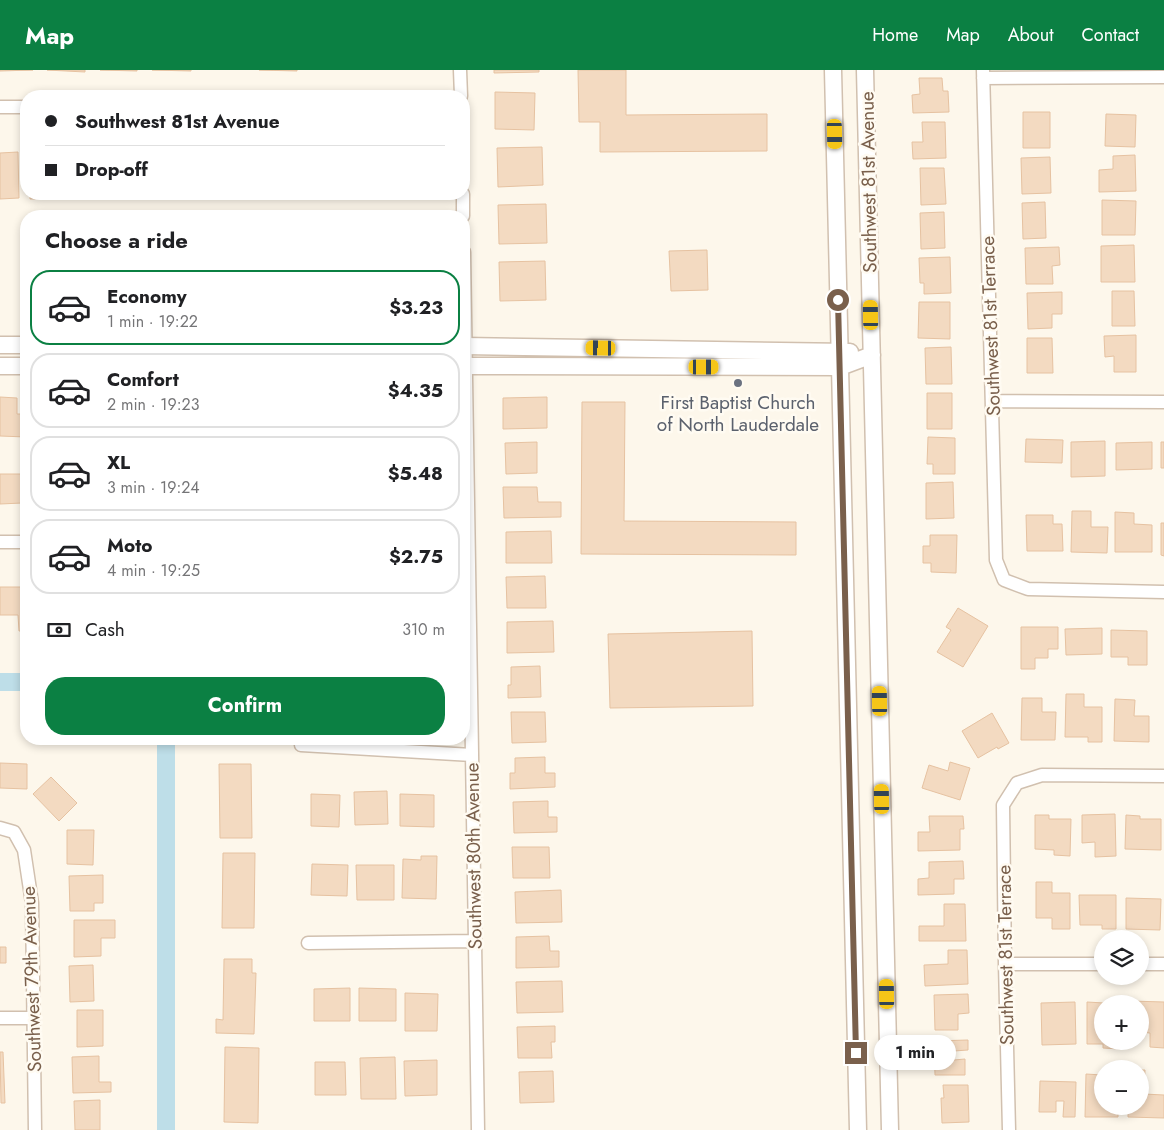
<!DOCTYPE html>
<html lang="en">
<head>
<meta charset="utf-8">
<style>
	body { margin:0; font-family:Jost,sans-serif; background:#f6f6f6; color:#202124; height:100vh; display:flex; flex-direction:column; font-size:19px; white-space:nowrap }
	* { box-sizing:border-box; margin:0 }
	p { font-size:16px; color:#757577 }
	.icon { flex:none; width:28px; height:28px; fill:none; stroke:currentColor; stroke-width:2; stroke-linecap:round; stroke-linejoin:round }
	.map { position:relative; flex:1; overflow:hidden }
	.details { position:absolute; left:20px; top:140px; width:450px; height:535px; display:flex; flex-direction:column; background:#fff; border-radius:20px; box-shadow:0 2px 8px #0003 }
	.details>* { flex:none }
	.top-card { position:absolute; left:20px; top:20px; width:450px; height:110px; border-radius:20px; box-shadow:0 2px 8px #0003; display:grid; align-content:center; height:110px; padding:0 25px; background:#fff }
	.tools { position:absolute; left:1094px; top:860px; display:grid; gap:10px }
	.tools a { display:grid; place-items:center; width:55px; height:55px; border-radius:50%; background:#fff; box-shadow:0 2px 8px #0003; font-size:25px }
	.end { position:absolute; width:22px; height:22px; margin:-11px; border:6px solid #7a604c; background:#fff; box-shadow:0 0 0 2px #fff }
	.from { border-radius:50% }
	.bubble { position:absolute; height:35px; border-radius:18px; background:#fff; box-shadow:0 2px 8px #0003; font-size:16px; font-weight:700; line-height:35px; text-align:center }
	.car { position:absolute; width:15px; height:30px; margin:-15px -8px; border-radius:6px; box-shadow:0 0 4px 1px #0007; background:linear-gradient(#f5c518 24%,#345 0 40%,#f5c518 0 76%,#345 0 86%,#f5c518 0) }
	.top-card b { display:flex; align-items:center; gap:18px; height:48px; font-size:19px }
	.top-card b+b { border-top:1px solid #e0e0e0 }
	.top-card i { width:12px; height:12px; background:#202124 }
	ul { padding:0; list-style:none }
	li { display:flex; align-items:center; gap:15px; height:75px; margin:0 10px 8px; padding:0 15px; border:2px solid #e0e0e0; border-radius:20px }
	li div { flex:1 }
	li b { display:block; font-size:19px }
	li em { font-style:normal; font-weight:700 }
	li.selected { border-color:#0b8043 }
	li>.icon { width:45px; height:45px; stroke-width:1.5 }
	h2 { padding:0 25px; font-size:22px; line-height:60px }
	.pay { display:flex; align-items:center; gap:12px; height:55px; padding:0 25px; font-size:19px }
	.pay p { margin-inline-start:auto }
	.button { display:flex; gap:10px; margin-top:auto; padding:10px 25px }
	.button a { flex:1; height:58px; border-radius:20px; background:#0b8043; color:#fff; font-size:20px; font-weight:700; line-height:58px; text-align:center }
	header { display:flex; align-items:center; gap:30px; box-sizing:border-box; height:70px; padding:0 25px; background:#0b8043; color:#fff }
	header strong { font-size:24px }
	nav { display:flex; gap:28px; margin-inline-start:auto; font-size:18px }
	.map>svg:first-child { display:block }
</style>
</head>
<body>
<header>
<strong>Map</strong>
<nav><a>Home</a><a>Map</a><a>About</a><a>Contact</a></nav>
</header>
<div class="map">
<svg width="1164" height="1060" viewBox="0 0 1164 1060">
	<rect width="100%" height="100%" fill="#fdf7eb"/>
	<g fill="none" stroke-linecap="round" stroke-linejoin="round">
		<path stroke="#bedee8" stroke-width="18" d="M0,612H26
			M166,1060V669"/>
	</g>
	<path fill="#f3dac1" stroke="#e6c2a1" d="M0,0H33L0,1Z
		M47,0H85V2Z
		M100,0H137V1Z
		M152,0H191V1Z
		M259,0H297V1Z
		M494,0H539V2L494,3Z
		M578,0H626V45L767,44V81L600,82V52H579Z
		M919,8H942L943,21H948L949,42L913,43L912,25L920,24Z
		M495,22L535,23L534,60L495,59Z
		M1023,42H1050V78H1023Z
		M1106,44L1136,45L1135,77L1105,76Z
		M922,52H945L946,88L913,89L912,72H923Z
		M542,77L543,115L498,117L497,78Z
		M18,82L19,128L0,129V83Z
		M1135,85L1136,121L1099,122V100L1113,99V86Z
		M1050,87L1051,123L1022,124L1021,88Z
		M920,98H944L946,134L921,135Z
		M30,124H72V128L30,129Z
		M83,124H121V128H83Z
		M135,124H175V128H135Z
		M187,124H227L228,128H188Z
		M240,124H277V127L241,129Z
		M292,124H326V127L292,128Z
		M1102,130L1136,131L1135,165H1102Z
		M1045,132L1046,168L1023,169L1022,133Z
		M546,134L547,173L499,174L498,135Z
		M944,142L945,178L921,179L920,143Z
		M1134,175L1135,212H1101V176Z
		M21,176H26V200H22Z
		M1059,177L1060,195L1052,196L1053,214H1026L1025,178Z
		M707,180L708,220L671,221L669,181Z
		M950,187L951,223L924,224V213H920L919,188Z
		M545,191L546,230L500,231L499,192Z
		M1112,221H1134L1135,256H1112Z
		M1062,222V244H1052V258L1028,259L1027,223Z
		M919,232H950V269L918,268Z
		M1136,265V302H1114V286L1105,287L1104,266Z
		M1027,268H1052L1053,303H1027Z
		M951,277L952,314H926L925,278Z
		M927,323H952V359H927Z
		M0,327L17,328V344H26V367L0,366Z
		M547,327V358L503,359V328Z
		M582,332H625L624,451L796,452V485L581,484Z
		M928,367L955,368V404H933V394H927Z
		M1026,369L1063,370L1062,393L1025,392Z
		M1105,371V406L1071,407V372Z
		M537,372V403L506,404L505,373Z
		M1152,372V399L1116,400V373Z
		M1161,372H1164V398H1161Z
		M0,404H21L22,433L0,434Z
		M953,412L954,448L926,449V413Z
		M503,417H537L538,432H561V447L504,448Z
		M1072,441H1091V457H1108L1107,483L1071,482Z
		M1115,442L1134,443V454L1152,455V482H1115Z
		M1026,445H1053V454H1062L1063,481H1027Z
		M1161,453H1164V486L1161,485Z
		M551,461L552,493H506V462Z
		M930,465H957L956,503L931,502V493H923V476H930Z
		M545,506L546,538H507L506,507Z
		M0,517H26V561H19L18,545H0Z
		M958,538L988,556L963,597L937,582L951,560L946,557Z
		M553,551L554,582L507,583V552Z
		M1021,557H1058V579H1048V588H1035V599H1021Z
		M1102,558V584L1066,585L1065,559Z
		M1111,560L1147,561V595H1128V587H1111Z
		M752,561L753,636L610,638L608,564Z
		M540,596L541,627L508,628V615H511V597Z
		M1066,624H1084V637H1102V672H1088V667H1065Z
		M1022,628H1042V642H1056L1055,670H1021Z
		M1115,629L1135,630L1134,646H1149V672L1114,671Z
		M511,642H545L546,672L512,673Z
		M992,643L1009,673L998,679L997,677L978,688L962,661Z
		M545,687V703H555V717L510,719V703H515V688Z
		M950,692L970,698L960,730L922,718L929,695L948,701Z
		M0,693L27,694V719L0,718Z
		M219,694H251L252,768H220Z
		M51,707L77,733L59,751L33,724Z
		M387,721L388,754L355,755L354,722Z
		M311,724L340,725L339,757L311,756Z
		M400,724L434,725V757L400,756Z
		M548,731V747H557V762L514,763L513,732Z
		M1115,744L1116,786L1095,787V772L1082,773V745Z
		M1035,745H1049V749H1071L1070,786L1054,785V780L1035,779Z
		M1126,745L1140,746V749H1161V780L1125,779Z
		M929,746H963L964,759H960V780L918,781V762H930Z
		M67,760H94L93,795L67,794Z
		M512,777H549L550,808H513Z
		M223,783H255L254,858H222Z
		M421,786H437L436,829L402,828L403,789L421,790Z
		M963,791L964,809H954V824L918,825V809L929,808V792Z
		M312,794L348,795L347,826L311,825Z
		M356,795H394V830H357Z
		M103,805V833H94V841H70L69,806Z
		M1036,812H1052V823H1070V859H1052V848H1036Z
		M561,820L562,852L516,853L515,822Z
		M1079,825H1116V859H1102V855H1080Z
		M1126,828L1161,829L1160,860L1126,859Z
		M944,834H965L966,871H919V856H944Z
		M74,850H115V868H101V886L74,887Z
		M549,866L550,881H559V897L516,898V867Z
		M0,877H6V893H0Z
		M948,880H967L968,914L925,916L924,895L948,894Z
		M224,889H252V903H256L254,964L216,963V949L223,950Z
		M93,895L94,931L70,932L69,896Z
		M562,911L563,942L517,943L516,912Z
		M350,918V951H314V919Z
		M359,918L396,919V951H359Z
		M405,923L438,924L437,961H405Z
		M968,924L969,943L958,944V960H935L934,925Z
		M1130,931L1164,932V978L1150,977V963L1140,962V934H1130Z
		M1075,932L1076,974L1042,975L1041,933Z
		M1087,932L1104,933L1102,971H1120V979L1103,978V974H1087Z
		M77,940H103V976L77,977Z
		M555,956V972H551L552,988H518L517,957Z
		M968,970V980L954,981V990L965,989V1005H935L934,971Z
		M225,977L259,978L258,1053L224,1052Z
		M0,982H3L5,1033H1Z
		M99,986V1012H111V1022L73,1023L72,987Z
		M395,987L396,1029H361L360,988Z
		M437,990V1025L405,1026L404,991Z
		M315,992H345L346,1025H315Z
		M1140,1000H1145L1144,1024L1164,1025V1048L1128,1047V1036H1140Z
		M553,1001L554,1032L520,1033L519,1002Z
		M1086,1004L1102,1005V1036H1118V1047H1085Z
		M1040,1011L1076,1012L1075,1047H1063L1064,1031H1056V1042H1039Z
		M943,1015H968L969,1052L942,1053L941,1028H944Z
		M100,1030V1060H75L74,1031Z"/>
	<g fill="none" stroke-linecap="round" stroke-linejoin="round">
		<g stroke="#d1c0af" stroke-width="15">
			<path id="minor" d="M460,0L461,26
				M983,0L996,490L1004,510L1028,519L1164,522
				M983,8L1164,7
				M0,37H26
				M463,124V146
				M464,182L478,1060
				M992,331L1164,332
				M0,472H26
				M301,675L472,685
				M0,758L14,762L24,780L32,833L35,1060
				M308,873L475,871
				M1005,894H1102
				M1140,894H1164
				M0,948H33
				M1009,1060L1005,894L1003,735L1017,713L1042,705L1164,706"/>
		</g>
		<g stroke="#d1c0af" stroke-width="19">
			<path id="tertiary" d="M833,0L858,1060
				M865,0L890,1060
				M0,275H26
				M464,276L850,282
				M0,296H26
				M464,296L840,297L872,285"/>
		</g>
		<use href="#minor" stroke="#fff" stroke-width="12"/>
		<use href="#tertiary" stroke="#fff" stroke-width="16"/>
	</g>
	<g fill="none" stroke-linecap="round" stroke-linejoin="round">
		<path stroke="#7a604c" stroke-width="6" d="M838,230L856,983"/>
	</g>
	<circle fill="#6b7280" stroke="#fffbf2" stroke-width="2" cx="738" cy="313" r="5"/>
	<g text-anchor="middle" stroke-width="5" stroke-linejoin="round" paint-order="stroke">
		<g font-size="19" fill="#7a604c" stroke="#fffbf2">
			<text transform="translate(868 112) rotate(-91)" y="7">Southwest 81st Avenue</text>
			<text transform="translate(990 256) rotate(-92)" y="7">Southwest 81st Terrace</text>
			<text transform="translate(473 786) rotate(-91)" y="7">Southwest 80th Avenue</text>
			<text transform="translate(1005 885) rotate(-91)" y="7">Southwest 81st Terrace</text>
			<text transform="translate(31 909) rotate(-92)" y="7">Southwest 79th Avenue</text>
		</g>
		<g font-size="19" fill="#5b616d" stroke="#fffbf2">
			<text x="738" y="339">First Baptist Church<tspan x="738" dy="22">of North Lauderdale</tspan></text>
		</g>
	</g>
</svg>
<div class="tools">
<a><svg class="icon" aria-label="layers" viewBox="0 0 24 24"><path d="M12 4l9 5-9 5-9-5zM3 14l9 5 9-5"/></svg></a>
<a>+</a>
<a>−</a>
</div>
<i class="end from" style="left:838px;top:230px"></i>
<i class="end" style="left:856px;top:983px"></i>
<div class="bubble" style="left:874px;top:965px;width:82px">1 min</div>
<i class="car" style="left:835px;top:64px;rotate:179deg"></i>
<i class="car" style="left:871px;top:245px;rotate:359deg"></i>
<i class="car" style="left:601px;top:278px;rotate:271deg"></i>
<i class="car" style="left:704px;top:297px;rotate:90deg"></i>
<i class="car" style="left:880px;top:631px;rotate:359deg"></i>
<i class="car" style="left:882px;top:729px;rotate:359deg"></i>
<i class="car" style="left:887px;top:924px;rotate:359deg"></i>
<div class="top-card">
<b><i class="from"></i>Southwest 81st Avenue</b>
<b><i></i>Drop-off</b>
</div>
<section class="details">
<h2>Choose a ride</h2>
<ul>
<li class="selected"><svg class="icon" aria-label="car" viewBox="0 0 24 24"><path d="M5 17H2v-5l4-1 3-4h7l3 4 3 1v5h-3M9 17h6M6 11h13"/><circle cx="7" cy="17" r="2"/><circle cx="17" cy="17" r="2"/></svg><div><b>Economy</b><p>1 min · 19:22</p></div><em>$3.23</em></li>
<li><svg class="icon" aria-label="car" viewBox="0 0 24 24"><path d="M5 17H2v-5l4-1 3-4h7l3 4 3 1v5h-3M9 17h6M6 11h13"/><circle cx="7" cy="17" r="2"/><circle cx="17" cy="17" r="2"/></svg><div><b>Comfort</b><p>2 min · 19:23</p></div><em>$4.35</em></li>
<li><svg class="icon" aria-label="car" viewBox="0 0 24 24"><path d="M5 17H2v-5l4-1 3-4h7l3 4 3 1v5h-3M9 17h6M6 11h13"/><circle cx="7" cy="17" r="2"/><circle cx="17" cy="17" r="2"/></svg><div><b>XL</b><p>3 min · 19:24</p></div><em>$5.48</em></li>
<li><svg class="icon" aria-label="car" viewBox="0 0 24 24"><path d="M5 17H2v-5l4-1 3-4h7l3 4 3 1v5h-3M9 17h6M6 11h13"/><circle cx="7" cy="17" r="2"/><circle cx="17" cy="17" r="2"/></svg><div><b>Moto</b><p>4 min · 19:25</p></div><em>$2.75</em></li>
</ul>
<div class="pay"><svg class="icon" aria-label="cash" viewBox="0 0 24 24"><path d="M3 7h18v10H3z"/><circle cx="12" cy="12" r="2"/></svg>Cash<p>310 m</p></div>
<div class="button"><a>Confirm</a></div>
</section>
</div>
</body>
</html>
